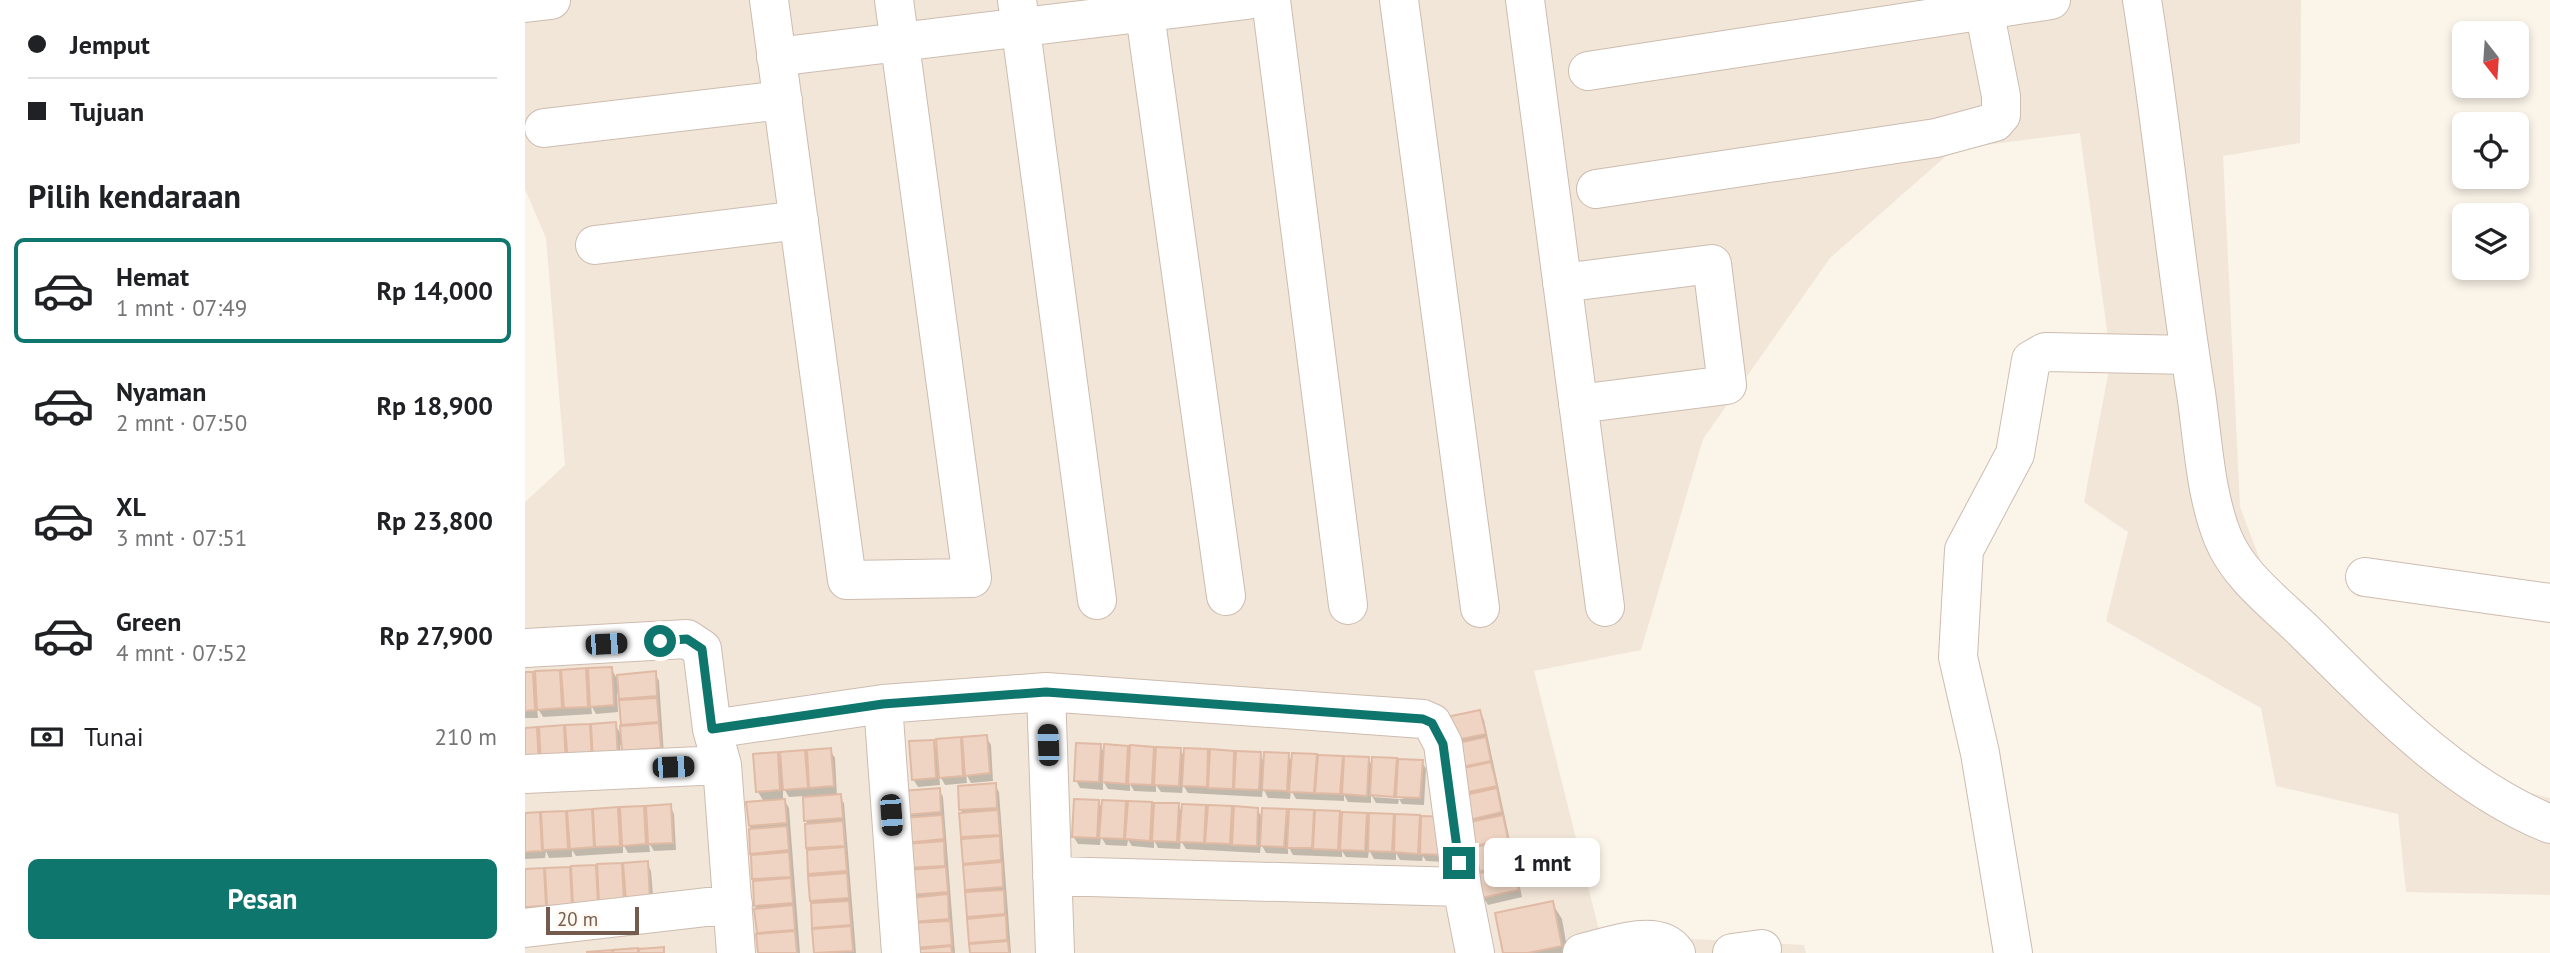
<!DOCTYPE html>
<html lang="id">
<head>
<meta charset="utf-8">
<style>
	body { margin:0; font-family:"PT Sans",sans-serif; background:#f6f6f6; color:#202124; height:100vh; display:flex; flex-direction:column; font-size:26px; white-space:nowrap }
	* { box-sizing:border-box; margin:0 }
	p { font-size:23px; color:#757577 }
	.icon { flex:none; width:38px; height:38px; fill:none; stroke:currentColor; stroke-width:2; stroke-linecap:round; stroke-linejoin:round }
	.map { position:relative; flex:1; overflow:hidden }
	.side { display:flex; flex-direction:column; background:#fff; width:525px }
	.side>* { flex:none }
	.top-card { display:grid; align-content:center; height:154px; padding:0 28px; background:#fff }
	.needle { width:46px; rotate:163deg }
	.tools { position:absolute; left:1927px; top:21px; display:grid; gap:14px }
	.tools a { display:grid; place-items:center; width:77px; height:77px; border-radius:10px; background:#fff; box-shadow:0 4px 10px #0003; font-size:35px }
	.scale { position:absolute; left:21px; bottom:18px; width:93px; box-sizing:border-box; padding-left:7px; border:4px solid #745b4e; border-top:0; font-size:19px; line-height:24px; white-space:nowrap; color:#745b4e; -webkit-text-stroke:5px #fef8f0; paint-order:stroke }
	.end { position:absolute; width:32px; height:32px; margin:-16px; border:9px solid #0f766e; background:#fff; box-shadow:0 0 0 4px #fff }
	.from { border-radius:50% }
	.bubble { position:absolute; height:49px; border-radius:10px; background:#fff; box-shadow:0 4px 10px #0003; font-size:23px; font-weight:700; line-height:49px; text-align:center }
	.car { position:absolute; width:21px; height:42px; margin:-21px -10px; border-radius:9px; box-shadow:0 0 5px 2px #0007; background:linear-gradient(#222 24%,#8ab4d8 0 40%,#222 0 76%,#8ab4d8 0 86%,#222 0) }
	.top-card b { display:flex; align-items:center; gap:24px; height:66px; font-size:26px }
	.top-card b+b { border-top:2px solid #e0e0e0 }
	.top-card i { width:18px; height:18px; background:#202124 }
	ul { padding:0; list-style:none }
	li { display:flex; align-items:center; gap:21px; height:105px; margin:0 14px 10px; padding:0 14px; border:4px solid transparent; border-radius:10px }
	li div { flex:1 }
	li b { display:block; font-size:26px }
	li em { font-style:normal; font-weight:700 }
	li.on { border-color:#0f766e }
	li>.icon { width:63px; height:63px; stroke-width:1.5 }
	h2 { padding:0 28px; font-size:32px; line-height:84px }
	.pay { display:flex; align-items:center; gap:18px; height:77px; padding:0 28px; font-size:26px }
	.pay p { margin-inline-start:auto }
	.cta { display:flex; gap:14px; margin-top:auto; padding:14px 28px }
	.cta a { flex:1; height:80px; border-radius:10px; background:#0f766e; color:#fff; font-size:28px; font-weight:700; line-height:80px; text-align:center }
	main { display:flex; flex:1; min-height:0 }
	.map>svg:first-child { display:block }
</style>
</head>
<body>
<main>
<section class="side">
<div class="top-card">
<b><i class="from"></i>Jemput</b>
<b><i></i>Tujuan</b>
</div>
<h2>Pilih kendaraan</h2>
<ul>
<li class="on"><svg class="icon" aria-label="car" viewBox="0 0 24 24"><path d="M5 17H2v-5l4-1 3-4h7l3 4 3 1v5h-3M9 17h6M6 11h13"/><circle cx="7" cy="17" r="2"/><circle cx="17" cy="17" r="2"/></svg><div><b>Hemat</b><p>1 mnt · 07:49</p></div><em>Rp 14,000</em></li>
<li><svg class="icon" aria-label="car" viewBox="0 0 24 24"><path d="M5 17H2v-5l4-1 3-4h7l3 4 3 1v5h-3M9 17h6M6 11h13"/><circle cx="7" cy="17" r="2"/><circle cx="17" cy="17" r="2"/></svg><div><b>Nyaman</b><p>2 mnt · 07:50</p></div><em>Rp 18,900</em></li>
<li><svg class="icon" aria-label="car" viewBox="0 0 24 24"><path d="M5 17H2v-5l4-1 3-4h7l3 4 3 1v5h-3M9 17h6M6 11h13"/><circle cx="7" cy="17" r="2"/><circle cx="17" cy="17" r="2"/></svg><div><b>XL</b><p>3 mnt · 07:51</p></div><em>Rp 23,800</em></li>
<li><svg class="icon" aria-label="car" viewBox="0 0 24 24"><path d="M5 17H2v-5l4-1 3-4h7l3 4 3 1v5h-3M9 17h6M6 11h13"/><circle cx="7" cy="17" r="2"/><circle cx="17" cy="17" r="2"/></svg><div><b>Green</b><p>4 mnt · 07:52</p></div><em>Rp 27,900</em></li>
</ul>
<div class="pay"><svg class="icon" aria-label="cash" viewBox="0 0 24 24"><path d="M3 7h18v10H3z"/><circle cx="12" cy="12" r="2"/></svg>Tunai<p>210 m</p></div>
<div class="cta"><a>Pesan</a></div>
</section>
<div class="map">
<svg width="2025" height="953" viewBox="0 0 2025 953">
	<rect width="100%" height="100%" fill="#fbf4e9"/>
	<path fill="#f2e6d8" d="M0,0H1776L1775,143L1698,156L1715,507L1742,578L1959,782L2025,798V895L1881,892L1873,814L1751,786L1736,708L1581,621L1603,532L1559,502L1586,359L1555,133L1429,149L1305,258L1178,439L1116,650L1009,671L1075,934L1279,945L1281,953H0V502L40,465L21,238L0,189Z"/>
	<path fill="#0003" d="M86,668L91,677L130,673L134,681L139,755L103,758L95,744L96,768L23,773L0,730L11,729L17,739L16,729L64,726L68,733L90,724L98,738L97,702L92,692L93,712L71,714L66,705L67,714L18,717L12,707L13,718H0V674L7,673L13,684L34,672L38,679L60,670L65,678Z
		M955,712L959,720L997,897L963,905L958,897L925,747Z
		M461,737L466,745L468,781L446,783L441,774L442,783L420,785L414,774L415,785L393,787L388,779L408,742L414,752L435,739L440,748Z
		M575,746L580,754L602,747L606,754L628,748L632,755L655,749L660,758L682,751L686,757L708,752L712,758L734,753L740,764L763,755L768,763V755L817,758L821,764L843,759L848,767V759L897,762L901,769L899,805L877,804L874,799H878V796L849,794V797L874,799L873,804L851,803L846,794V803L823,802L819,795V801L771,799L766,790L765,799L743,798L738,788L737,797L663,793L658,785L657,793L636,792L631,785V792L609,791L605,784V791L583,789L578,781V790L555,788L551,780Z
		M305,750L310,758L312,796L319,803L331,953H291L280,796L264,797L258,787V798L264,808L275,953H234L225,826L239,802L233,792L230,756L252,754L258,765L279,752L283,759Z
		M470,785L474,792L486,953H447L439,815L436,810Z
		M414,789L418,797L430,953H390L380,815Z
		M573,801L578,810L600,803L604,809L626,804L630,811L653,805L658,814L680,807L683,812L706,808L710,814L732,809L738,819L761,811L765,819L766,811L814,813L818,820L841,815L846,823V815L921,819L923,862L901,861L898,856L897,861L875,860L871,853V860L849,859L844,850L843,858L821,857L817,851V857L768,855L763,846V854L741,853L736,844L735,853L661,849L656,841L655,849L633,848L629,840V848L607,846L603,840L602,846L581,845L576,837L575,845L553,844L548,836Z
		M145,806L149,814L151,850L129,851L124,843L125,852L103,853L98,844V853L51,856L47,850V857L24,858L21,851L20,858L0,859V815L92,809L97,818L118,808L123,816Z
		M122,863L126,871L129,907L0,911V871L44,868L47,875L70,867L75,875L74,866Z
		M1027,903L1037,919L1043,953H979Z"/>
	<path fill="#efd4c3" stroke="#e0baa4" stroke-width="2" d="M87,667L89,705L65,707L63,668Z
		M61,668L63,707L39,708L36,670Z
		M35,670L37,708L12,710L10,671Z
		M131,671L132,696L94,699L92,675Z
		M0,672H8L10,710L0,711Z
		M132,698L134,722L96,725L94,700Z
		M955,710L961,734L922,742L917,718Z
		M91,722L93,761L68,762L66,724Z
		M134,723L136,748L97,751L95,726Z
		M65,724L67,762L43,764L40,725Z
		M39,725L41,764L16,765L14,727Z
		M12,727L14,766L0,767V728Z
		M462,735L465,773L440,776L437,737Z
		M436,737L438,776L414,778L411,739Z
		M961,737L966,761L928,769L923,745Z
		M409,740L411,778L387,780L384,741Z
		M551,743L576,744L574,782L549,781Z
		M579,744L603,746L601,784L577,782Z
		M605,745L629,747L627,785L603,784Z
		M631,747L656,748L654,786L629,785Z
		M306,748L309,786L284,788L282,750Z
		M659,748L683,749L682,787L657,786Z
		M685,749L709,751L708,789L683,788Z
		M280,750L283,788L258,790L255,752Z
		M711,751L736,752L734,790L709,789Z
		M253,752L255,790L231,792L228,754Z
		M739,752L764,753L762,791L737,790Z
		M767,753L792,754L789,793L764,792Z
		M793,755L818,756L815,794L790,793Z
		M819,756L844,757L842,796L817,794Z
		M847,757L872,758L869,797L845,795Z
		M873,759L898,760L895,798L871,797Z
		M966,762L972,786L934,794L929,770Z
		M471,783L472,808L434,810L433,786Z
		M415,788L416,812L378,815L377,791Z
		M972,788L977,812L940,821L935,796Z
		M316,794L318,818L279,821L278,797Z
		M260,799L262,823L224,826L221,802Z
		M549,799L574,800L572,838L547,837Z
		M577,800L601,801L599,839L574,838Z
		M603,801L627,802L625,841L600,839Z
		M629,803H654L652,842L627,841Z
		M146,804L148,843L123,844L121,806Z
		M657,804L681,805L679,843L654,842Z
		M683,805L707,806L705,844L680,843Z
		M119,806L121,844L97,846L95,807Z
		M709,806L733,808L732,846L707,845Z
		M93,807L95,846L70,847L68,809Z
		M737,808L762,809L759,847L735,846Z
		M67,809L69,847L45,849L42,811Z
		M764,809L789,810L787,848H762Z
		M473,810L475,835L436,837L434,813Z
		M790,810L815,811L813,850L788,849Z
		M41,811L43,849L18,850L16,812Z
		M15,812L17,851L0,852V813Z
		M817,812L842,813L840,851L815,850Z
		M844,813L869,814L867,852L843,851Z
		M870,814L895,815L893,854L869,852Z
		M417,815L419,839L380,843L379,818Z
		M978,815L983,839L945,847L940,823Z
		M896,816L922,817L919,855L895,854Z
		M318,821L320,846L281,848L280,824Z
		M262,826L264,850L225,854L224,829Z
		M475,836L476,860L438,864L436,839Z
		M983,840L989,865L951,872L946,848Z
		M419,841L420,866L382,868L381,844Z
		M320,847L322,871L283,874L282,850Z
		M264,852L266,877L227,879L226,855Z
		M123,861L125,900L101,901L98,863Z
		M477,862L478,887L440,890L438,865Z
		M97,863L99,901L74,903L72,864Z
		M71,865L73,903L48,905L46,866Z
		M989,865L994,890L956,898L951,874Z
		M45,867L47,905L22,906L20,868Z
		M421,867L423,892L384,895L382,870Z
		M19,868L21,906L0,907V869Z
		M322,873L324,898L285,901L283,876Z
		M266,878L268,903L229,906L228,881Z
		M479,890L480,914L442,917L440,892Z
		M423,894L424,919L386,922L385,898Z
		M324,901L326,925L287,928L286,903Z
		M1028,901L1037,946L1003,953H978L970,913Z
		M268,905L270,930L232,933L229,909Z
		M481,915L482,940L444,943L442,919Z
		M425,921L427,945L388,948L386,923Z
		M326,926L328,951L289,953L287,929Z
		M270,931L272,953H233L231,934Z
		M483,941L484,953H445L444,944Z
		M426,946L427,953H388V950Z
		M139,947V953H114V949Z
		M113,948V953H88V950Z
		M87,950V953H62V952Z"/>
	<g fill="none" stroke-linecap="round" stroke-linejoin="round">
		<g stroke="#cdbcb0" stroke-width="40">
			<path id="minor" d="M244,0L322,580L447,578L369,0
				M492,0L572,600
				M746,0L823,605
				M874,0L955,608
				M1000,0L1080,607
				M1617,0C1638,131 1650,262 1671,393C1678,440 1680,494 1698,538C1713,575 1749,602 1777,629C1851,702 1927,784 2025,824
				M0,3L26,0
				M620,14L701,596
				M251,57L722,0
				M1063,71L1526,0
				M19,128L258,100
				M1071,189L1411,138L1470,122L1476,115V96L1459,9
				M70,245L274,220
				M1037,283L1187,264L1202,385L1053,404
				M1840,577L2025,603
				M0,648L162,639L177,649L187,729L197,765L211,953
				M521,692L530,953
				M358,704L376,953
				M187,729L358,704L521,692L898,719L907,723L918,744L937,887L950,953
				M0,774L197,765
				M527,876L937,887
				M0,928L208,904
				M1057,953C1081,948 1133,926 1151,953
				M1207,953L1237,949
				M1488,953L1455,753L1433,657L1439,550L1490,454L1506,360L1520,352L1665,355"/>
		</g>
		<use href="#minor" stroke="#fff" stroke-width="38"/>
	</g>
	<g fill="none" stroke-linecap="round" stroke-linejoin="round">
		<path stroke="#0f766e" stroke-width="9" d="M135,641L162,639L177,649L187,729L358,704L521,692L898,719L907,723L918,744L934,863"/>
	</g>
</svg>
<div class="tools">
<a><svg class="needle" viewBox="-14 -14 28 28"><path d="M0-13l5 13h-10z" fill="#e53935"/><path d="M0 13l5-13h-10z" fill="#757577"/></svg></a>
<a><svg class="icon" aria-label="locate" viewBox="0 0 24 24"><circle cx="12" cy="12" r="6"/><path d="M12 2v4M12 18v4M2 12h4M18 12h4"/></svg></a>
<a><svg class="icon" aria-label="layers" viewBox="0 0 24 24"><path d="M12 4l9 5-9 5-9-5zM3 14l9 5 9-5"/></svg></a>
</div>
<div class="scale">20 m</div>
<i class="end from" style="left:135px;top:641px"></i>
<i class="end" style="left:934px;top:863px"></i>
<div class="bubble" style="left:959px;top:838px;width:116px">1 mnt</div>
<i class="car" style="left:81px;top:644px;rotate:87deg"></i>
<i class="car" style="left:523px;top:745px;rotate:358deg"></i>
<i class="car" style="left:148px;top:767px;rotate:88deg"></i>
<i class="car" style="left:366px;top:815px;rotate:176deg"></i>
</div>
</main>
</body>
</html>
